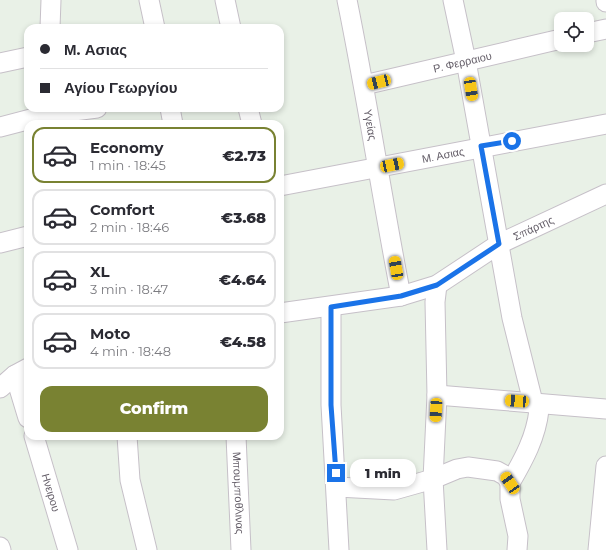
<!DOCTYPE html>
<html lang="en">
<head>
<meta charset="utf-8">
<style>
	body { margin:0; font-family:Montserrat,sans-serif; background:#f2f2f3; color:#2b2b33; height:100vh; display:flex; flex-direction:column; font-size:15px; white-space:nowrap }
	* { box-sizing:border-box; margin:0 }
	p { font-size:13px; color:#7c7c81 }
	.icon { flex:none; width:22px; height:22px; fill:none; stroke:currentColor; stroke-width:2; stroke-linecap:round; stroke-linejoin:round }
	.map { position:relative; flex:1; overflow:hidden }
	.panel { position:absolute; left:24px; top:120px; width:260px; height:320px; display:flex; flex-direction:column; background:#fff; border-radius:12px; box-shadow:0 2px 6px #0003 }
	.panel>* { flex:none }
	.guide { position:absolute; left:24px; top:24px; width:260px; height:88px; border-radius:12px; box-shadow:0 2px 6px #0003; display:grid; align-content:center; height:88px; padding:0 16px; background:#fff }
	.controls { position:absolute; left:554px; top:12px; display:grid; gap:8px }
	.controls a { display:grid; place-items:center; width:40px; height:40px; border-radius:8px; background:#fff; box-shadow:0 2px 6px #0003; font-size:20px }
	.end { position:absolute; width:18px; height:18px; margin:-9px; border:5px solid #1a73e8; background:#fff; box-shadow:0 0 0 2px #fff }
	.from { border-radius:50% }
	.bubble { position:absolute; height:28px; border-radius:12px; background:#fff; box-shadow:0 2px 6px #0003; font-size:13px; font-weight:800; line-height:28px; text-align:center }
	.car { position:absolute; width:12px; height:24px; margin:-12px -6px; border-radius:5px; box-shadow:0 0 3px 1px #0007; background:linear-gradient(#f5c518 24%,#345 0 40%,#f5c518 0 76%,#345 0 86%,#f5c518 0) }
	.guide b { display:flex; align-items:center; gap:14px; height:38px; font-size:15px }
	.guide b+b { border-top:1px solid #e1e1e2 }
	.guide i { width:10px; height:10px; background:#2b2b33 }
	ul { padding:7px 0 0; list-style:none }
	li { display:flex; align-items:center; gap:12px; height:56px; margin:0 8px 6px; padding:0 8px; border:2px solid #e1e1e2; border-radius:12px }
	li div { flex:1 }
	li b { display:block; font-size:15px }
	li em { font-style:normal; font-weight:800 }
	li.on { border-color:#798232 }
	li>.icon { width:36px; height:36px; stroke-width:1.5 }
	.cta { display:flex; gap:8px; margin-top:auto; padding:8px 16px }
	.cta a { flex:1; height:46px; border-radius:12px; background:#798232; color:#fff; font-size:16px; font-weight:800; line-height:46px; text-align:center }
	.map>svg:first-child { display:block }
</style>
</head>
<body>
<div class="map">
<svg width="606" height="550" viewBox="0 0 606 550">
	<rect width="100%" height="100%" fill="#e9f1e7"/>
	<g fill="none" stroke-linecap="round" stroke-linejoin="round">
		<g stroke="#c6c0c8" stroke-width="21">
			<g id="minor">
				<path d="M149,0L155,28"/>
				<path d="M225,0L231,28"/>
				<path id="s1" d="M347,0C367,98 382,198 401,296"/>
				<path d="M453,0L466,61L512,318L533,402L539,410C536,437 524,459 510,483"/>
				<path d="M606,0V2"/>
				<path d="M50,28L51,0"/>
				<path d="M587,33L606,29"/>
				<path d="M0,63L28,57"/>
				<path id="s2" d="M364,85L561,39"/>
				<path d="M170,108L173,124"/>
				<path d="M248,108L252,124"/>
				<path d="M0,127L50,114L97,108"/>
				<path id="s3" d="M280,186L606,124"/>
				<path d="M0,243L28,236"/>
				<path d="M331,307V405L339,550"/>
				<path id="s4" d="M280,313L401,296L437,285L499,244L606,194"/>
				<path d="M15,375L28,418"/>
				<path d="M0,388L15,375L28,368"/>
				<path d="M437,395L606,409"/>
				<path id="s5" d="M34,436L68,550"/>
				<path d="M127,436L130,480L147,550"/>
				<path id="s6" d="M236,436L241,550"/>
				<path d="M337,487L394,490L433,479L457,469L468,467L497,471L506,476L510,483V499L518,536L517,550"/>
				<path d="M0,547L1,550"/>
				<path d="M437,550L433,479L437,395L435,302L437,285"/>
				<path d="M598,550L606,466"/>
			</g>
		</g>
		<use href="#minor" stroke="#fff" stroke-width="19"/>
	</g>
	<g fill="none" stroke-linecap="round" stroke-linejoin="round">
		<path stroke="#1a73e8" stroke-width="5" d="M336,473L331,405V307L401,296L437,285L499,244L481,146L512,141"/>
	</g>
	<g text-anchor="middle" stroke-width="3" stroke-linejoin="round" paint-order="stroke">
		<g font-size="11" fill="#645e68" stroke="#fff">
			<text dy="4" stroke="none"><textPath href="#s2" startOffset="101">Ρ. Φερραιου</textPath></text>
			<text dy="4" stroke="none"><textPath href="#s1" startOffset="127">Υγείας</textPath></text>
			<text dy="4" stroke="none"><textPath href="#s3" startOffset="166">Μ. Ασιας</textPath></text>
			<text dy="4" stroke="none"><textPath href="#s4" startOffset="272">Σπάρτης</textPath></text>
			<text dy="4" stroke="none"><textPath href="#s5" startOffset="59">Ηνειρου</textPath></text>
			<text dy="4" stroke="none"><textPath href="#s6" startOffset="57">Μπουμποθλινας</textPath></text>
		</g>
	</g>
</svg>
<div class="controls">
<a><svg class="icon" aria-label="locate" viewBox="0 0 24 24"><circle cx="12" cy="12" r="6"/><path d="M12 2v4M12 18v4M2 12h4M18 12h4"/></svg></a>
</div>
<i class="end from" style="left:512px;top:141px"></i>
<i class="end" style="left:336px;top:473px"></i>
<div class="bubble" style="left:350px;top:459px;width:66px">1 min</div>
<i class="car" style="left:379px;top:82px;rotate:256deg"></i>
<i class="car" style="left:471px;top:89px;rotate:171deg"></i>
<i class="car" style="left:392px;top:165px;rotate:78deg"></i>
<i class="car" style="left:396px;top:268px;rotate:350deg"></i>
<i class="car" style="left:517px;top:401px;rotate:274deg"></i>
<i class="car" style="left:436px;top:410px;rotate:183deg"></i>
<i class="car" style="left:510px;top:483px;rotate:326deg"></i>
<div class="guide">
<b><i class="from"></i>Μ. Ασιας</b>
<b><i></i>Αγίου Γεωργίου</b>
</div>
<section class="panel">
<ul>
<li class="on"><svg class="icon" aria-label="car" viewBox="0 0 24 24"><path d="M5 17H2v-5l4-1 3-4h7l3 4 3 1v5h-3M9 17h6M6 11h13"/><circle cx="7" cy="17" r="2"/><circle cx="17" cy="17" r="2"/></svg><div><b>Economy</b><p>1 min · 18:45</p></div><em>€2.73</em></li>
<li><svg class="icon" aria-label="car" viewBox="0 0 24 24"><path d="M5 17H2v-5l4-1 3-4h7l3 4 3 1v5h-3M9 17h6M6 11h13"/><circle cx="7" cy="17" r="2"/><circle cx="17" cy="17" r="2"/></svg><div><b>Comfort</b><p>2 min · 18:46</p></div><em>€3.68</em></li>
<li><svg class="icon" aria-label="car" viewBox="0 0 24 24"><path d="M5 17H2v-5l4-1 3-4h7l3 4 3 1v5h-3M9 17h6M6 11h13"/><circle cx="7" cy="17" r="2"/><circle cx="17" cy="17" r="2"/></svg><div><b>XL</b><p>3 min · 18:47</p></div><em>€4.64</em></li>
<li><svg class="icon" aria-label="car" viewBox="0 0 24 24"><path d="M5 17H2v-5l4-1 3-4h7l3 4 3 1v5h-3M9 17h6M6 11h13"/><circle cx="7" cy="17" r="2"/><circle cx="17" cy="17" r="2"/></svg><div><b>Moto</b><p>4 min · 18:48</p></div><em>€4.58</em></li>
</ul>
<div class="cta"><a>Confirm</a></div>
</section>
</div>
</body>
</html>
